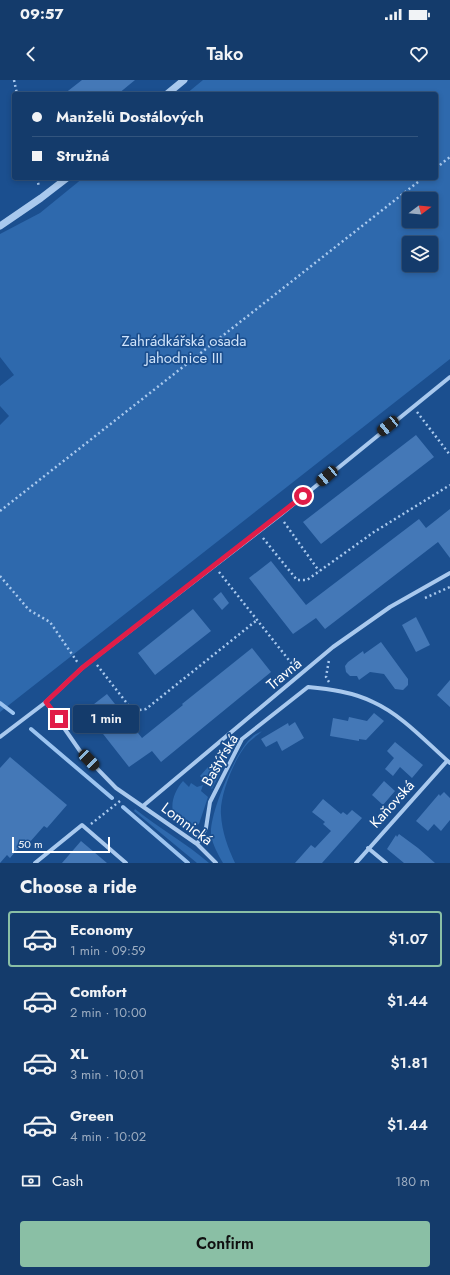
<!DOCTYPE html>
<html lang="en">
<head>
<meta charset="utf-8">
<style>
	body { margin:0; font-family:Jost,sans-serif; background:#1d4271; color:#f1f3f6; height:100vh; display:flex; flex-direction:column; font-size:15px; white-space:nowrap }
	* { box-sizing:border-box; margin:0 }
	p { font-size:13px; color:#9dadc1 }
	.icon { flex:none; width:22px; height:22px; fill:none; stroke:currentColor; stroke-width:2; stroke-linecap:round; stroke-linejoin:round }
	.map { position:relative; height:783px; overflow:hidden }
	.drawer { display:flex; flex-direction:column; background:#143b6b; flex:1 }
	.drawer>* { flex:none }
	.hud { position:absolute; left:12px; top:12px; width:426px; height:88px; border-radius:4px; box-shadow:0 2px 6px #0003,0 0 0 1px #33557e; display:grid; align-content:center; height:88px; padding:0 20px; background:#143b6b }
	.needle { width:26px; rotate:74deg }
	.buttons { position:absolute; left:402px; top:112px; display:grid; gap:8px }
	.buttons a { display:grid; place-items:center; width:36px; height:36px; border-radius:4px; background:#143b6b; box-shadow:0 2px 6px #0003,0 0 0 1px #33557e; font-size:20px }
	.scale { position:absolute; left:12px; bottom:10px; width:98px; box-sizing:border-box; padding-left:4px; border:2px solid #fff; border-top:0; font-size:11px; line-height:14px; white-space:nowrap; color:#fff; -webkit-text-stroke:3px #1b4f8f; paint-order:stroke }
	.end { position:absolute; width:18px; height:18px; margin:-9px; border:5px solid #e11d48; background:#fff; box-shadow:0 0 0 2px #fff }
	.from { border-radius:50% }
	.bubble { position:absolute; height:28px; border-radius:4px; background:#143b6b; box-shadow:0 2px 6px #0003,0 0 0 1px #33557e; font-size:13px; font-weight:600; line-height:28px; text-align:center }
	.car { position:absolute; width:12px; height:24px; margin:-12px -6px; border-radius:5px; box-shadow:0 0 3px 1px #0007; background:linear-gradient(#222 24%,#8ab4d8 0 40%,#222 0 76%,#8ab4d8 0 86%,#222 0) }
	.hud b { display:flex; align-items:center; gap:14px; height:38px; font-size:15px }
	.hud b+b { border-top:1px solid #33557e }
	.hud i { width:10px; height:10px; background:#f1f3f6 }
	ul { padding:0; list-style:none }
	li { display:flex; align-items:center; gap:12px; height:56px; margin:0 8px 6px; padding:0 12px; border:2px solid transparent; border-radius:4px }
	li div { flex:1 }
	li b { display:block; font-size:15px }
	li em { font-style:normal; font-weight:600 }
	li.on { border-color:#8abfa5 }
	li>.icon { width:36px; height:36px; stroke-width:1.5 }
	h2 { padding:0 20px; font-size:18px; line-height:48px }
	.pay { display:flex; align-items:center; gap:10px; height:44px; padding:0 20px; font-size:15px }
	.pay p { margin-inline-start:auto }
	.primary-button { display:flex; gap:8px; margin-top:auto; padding:8px 20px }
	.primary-button a { flex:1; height:46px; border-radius:4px; background:#8abfa5; color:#111; font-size:16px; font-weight:600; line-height:46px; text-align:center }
	.status { display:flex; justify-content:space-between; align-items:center; height:28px; padding:0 20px; background:#143b6b; direction:ltr }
	.status svg { height:11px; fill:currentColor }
	header { display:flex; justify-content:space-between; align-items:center; height:52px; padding:0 20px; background:#143b6b; font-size:18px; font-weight:600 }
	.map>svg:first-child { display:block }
</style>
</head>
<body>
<div class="status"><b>09:57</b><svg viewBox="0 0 49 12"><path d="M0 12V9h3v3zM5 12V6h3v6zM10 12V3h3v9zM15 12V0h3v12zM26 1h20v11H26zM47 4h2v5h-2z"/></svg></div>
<header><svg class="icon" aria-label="back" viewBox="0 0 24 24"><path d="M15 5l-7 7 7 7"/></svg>Tako<svg class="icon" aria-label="heart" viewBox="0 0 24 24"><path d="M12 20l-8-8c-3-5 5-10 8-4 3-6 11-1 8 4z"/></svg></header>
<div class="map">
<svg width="450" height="783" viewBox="0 0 450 783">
	<rect width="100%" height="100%" fill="#1b4f8f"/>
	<path fill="#2e69ad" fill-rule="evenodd" d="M203,0H450V279L0,632V345L9,336L0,326V306L14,295L0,277V154L40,133L83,98H436V14H186ZM409,119H431V141H409ZM409,163H431V185H409Z
		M262,651C258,655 252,659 248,663C235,677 219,716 221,735C222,752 228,768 235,783H223C218,774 213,766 211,755C209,734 236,670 252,657C254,654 259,653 262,651Z
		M229,675L212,709L200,696L208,687Z
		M183,701L189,707L191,703L197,707L203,705L201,711L208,717L199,744L188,749C166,739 170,716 183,701Z
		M135,729C159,748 186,763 209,783H197L134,731Z"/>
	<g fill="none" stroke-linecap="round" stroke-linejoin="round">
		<path stroke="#9cc4f0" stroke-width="4" d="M0,623L13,633
			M31,649L112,718
			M123,727L188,783"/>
	</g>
	<path fill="#4478b7" d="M82,0H135L118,14H64Z
		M416,355L434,377L321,464L303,442Z
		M450,429V478L438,462L325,549L316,538L293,554L249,498L271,481L306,525L419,439L426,448Z
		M221,512L229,523L222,530L213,519Z
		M193,529L211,551L155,595L138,573Z
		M416,537L430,565L416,572L402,545Z
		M381,562L408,599V605L403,610L395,609L384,594L370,592L359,600L357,596H350L346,592L345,586L348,582L363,571L364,574Z
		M252,568L271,592L161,682L152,671L129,687L85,631L107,614L142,658L183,625L182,624Z
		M450,600V627L437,615Z
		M374,633L384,641L366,660L359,659V661L330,656L333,638L348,641L349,637L367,641Z
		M295,642L304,658L282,671L277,661L266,667L261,659L288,643L289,646Z
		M395,662L423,685L412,698L400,687L393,696L385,689L394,678L387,671Z
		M10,677L67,725L47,748L44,746L29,763L25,760L10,778L7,775L0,783V688Z
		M384,701L395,711L383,725L372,715Z
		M444,712L450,718V740L441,751L434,744L428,751L416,741L439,714L440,716Z
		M323,719L341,734L343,732L347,735L352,730L362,738L322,783H295L311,765L315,768L331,751L323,744L325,742L312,732Z
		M399,754L418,768L435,783H404L387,769L396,755L397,757Z
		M81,761L107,783H62Z"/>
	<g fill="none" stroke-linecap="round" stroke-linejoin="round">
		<path stroke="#a9c9ee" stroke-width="2.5" stroke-dasharray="2 3" stroke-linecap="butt" d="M14,0L17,14
			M436,88L450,77
			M37,98L39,107
			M417,332L450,375
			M0,431L423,98
			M284,442L319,491
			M263,458L297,500H307L374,452L450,405
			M219,492L296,589
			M0,496L29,530L50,542L78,583
			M425,518L450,507
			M97,585L133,631L146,629L257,540
			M329,602L326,597L329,580
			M91,744L120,721"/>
		<path stroke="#a9c9ee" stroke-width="4" d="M46,622L80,671L116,708L197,764L216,783
			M0,657L46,622L82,588L279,436L450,297
			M143,726L333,567L390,527L450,493
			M197,764L206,748L210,722L242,659L308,607C329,609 353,612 373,622C402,635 426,662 450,683
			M368,768L386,783
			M35,783L82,745L126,783
			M356,783L447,681"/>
		<path stroke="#a9c9ee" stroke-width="7" d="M167,14L184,0
			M0,146L41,118L67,98"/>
	</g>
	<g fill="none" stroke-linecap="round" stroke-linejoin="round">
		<path stroke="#e11d48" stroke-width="5" d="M59,639L46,622L82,588L303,416"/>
	</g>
	<g text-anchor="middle" stroke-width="3.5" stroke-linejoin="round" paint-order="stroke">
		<g font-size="15" fill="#cfe3fa" stroke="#1b4f8f">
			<text x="184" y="266">Zahrádkářská osada<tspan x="184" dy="17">Jahodnice III</tspan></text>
		</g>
		<g font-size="15" fill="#fff" stroke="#1b4f8f">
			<text transform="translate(284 594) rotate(-40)" y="5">Travná</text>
			<text transform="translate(220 680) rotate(-60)" y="5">Baštýřská</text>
			<text transform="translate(392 724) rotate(-48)" y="5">Kaňovská</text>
			<text transform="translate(187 744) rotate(37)" y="5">Lomnická</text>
		</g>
	</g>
</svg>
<div class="buttons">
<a><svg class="needle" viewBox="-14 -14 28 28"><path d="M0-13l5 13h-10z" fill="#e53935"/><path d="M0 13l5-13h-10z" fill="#9dadc1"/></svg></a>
<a><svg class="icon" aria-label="layers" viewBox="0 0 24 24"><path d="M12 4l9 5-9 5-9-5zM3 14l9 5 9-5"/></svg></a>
</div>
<div class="scale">50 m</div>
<i class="end from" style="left:303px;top:416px"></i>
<i class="end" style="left:59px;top:639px"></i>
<div class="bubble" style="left:73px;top:625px;width:66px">1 min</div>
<i class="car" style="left:388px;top:346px;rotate:231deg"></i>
<i class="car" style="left:327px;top:396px;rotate:230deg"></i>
<i class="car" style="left:89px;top:680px;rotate:136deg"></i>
<div class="hud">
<b><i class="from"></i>Manželů Dostálových</b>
<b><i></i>Stružná</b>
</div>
</div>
<section class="drawer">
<h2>Choose a ride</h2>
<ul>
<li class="on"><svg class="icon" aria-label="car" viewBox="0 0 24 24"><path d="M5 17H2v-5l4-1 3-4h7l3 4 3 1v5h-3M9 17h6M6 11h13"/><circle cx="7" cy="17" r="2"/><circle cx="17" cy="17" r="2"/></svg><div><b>Economy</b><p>1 min · 09:59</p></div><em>$1.07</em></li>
<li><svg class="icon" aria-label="car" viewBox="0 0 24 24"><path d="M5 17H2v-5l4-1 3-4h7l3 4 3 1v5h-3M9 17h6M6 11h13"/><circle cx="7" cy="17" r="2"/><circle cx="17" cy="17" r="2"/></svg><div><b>Comfort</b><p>2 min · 10:00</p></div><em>$1.44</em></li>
<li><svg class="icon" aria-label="car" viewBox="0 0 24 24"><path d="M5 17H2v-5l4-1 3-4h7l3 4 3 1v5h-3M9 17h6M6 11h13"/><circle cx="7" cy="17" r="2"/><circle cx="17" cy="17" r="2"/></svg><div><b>XL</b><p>3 min · 10:01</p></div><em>$1.81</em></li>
<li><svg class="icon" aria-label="car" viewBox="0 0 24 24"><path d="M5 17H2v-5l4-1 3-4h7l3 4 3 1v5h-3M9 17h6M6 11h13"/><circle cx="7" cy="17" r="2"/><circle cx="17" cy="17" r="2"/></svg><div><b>Green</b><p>4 min · 10:02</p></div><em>$1.44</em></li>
</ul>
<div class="pay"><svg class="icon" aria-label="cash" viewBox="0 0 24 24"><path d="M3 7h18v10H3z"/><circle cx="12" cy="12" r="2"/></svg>Cash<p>180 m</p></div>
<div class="primary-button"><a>Confirm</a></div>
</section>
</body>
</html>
